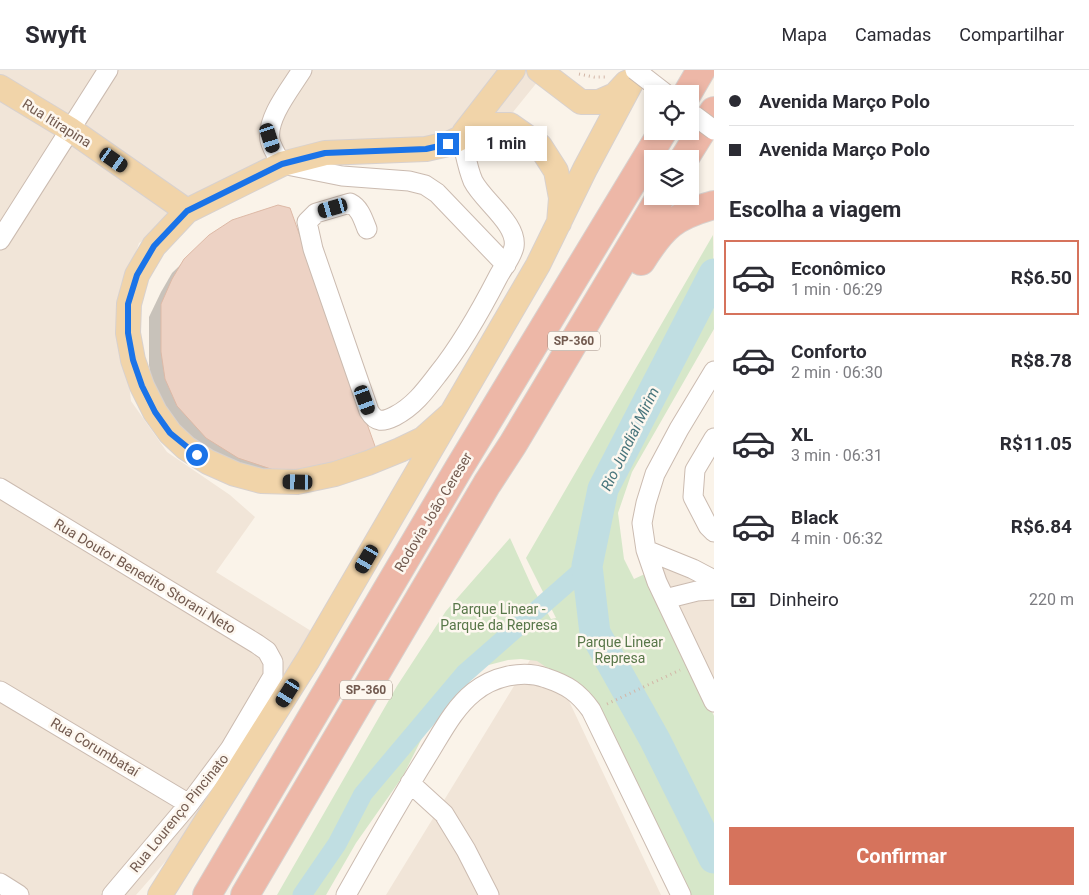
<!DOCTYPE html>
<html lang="pt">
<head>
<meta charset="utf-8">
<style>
	body { margin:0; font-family:Roboto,sans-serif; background:#f2f2f3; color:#2b2b33; height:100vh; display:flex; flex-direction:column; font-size:19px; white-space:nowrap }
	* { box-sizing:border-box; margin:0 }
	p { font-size:16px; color:#7c7c81 }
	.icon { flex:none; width:28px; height:28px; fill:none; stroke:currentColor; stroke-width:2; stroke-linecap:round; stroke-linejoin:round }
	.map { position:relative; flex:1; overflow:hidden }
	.details { display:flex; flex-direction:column; background:#fff; width:375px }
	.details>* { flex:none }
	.hud { display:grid; align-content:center; height:110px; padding:0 15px; background:#fff }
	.buttons { position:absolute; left:644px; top:15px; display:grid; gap:10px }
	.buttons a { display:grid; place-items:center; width:55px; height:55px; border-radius:0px; background:#fff; box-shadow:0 2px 8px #0003; font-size:25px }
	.end { position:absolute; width:22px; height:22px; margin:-11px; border:6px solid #1a73e8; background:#fff; box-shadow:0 0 0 2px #fff }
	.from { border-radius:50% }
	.bubble { position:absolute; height:35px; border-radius:0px; background:#fff; box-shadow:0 2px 8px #0003; font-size:16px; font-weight:700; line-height:35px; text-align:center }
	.car { position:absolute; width:15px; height:30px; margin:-15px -8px; border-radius:6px; box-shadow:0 0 4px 1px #0007; background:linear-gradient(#222 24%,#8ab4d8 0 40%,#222 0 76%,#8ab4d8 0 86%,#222 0) }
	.hud b { display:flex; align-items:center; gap:18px; height:48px; font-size:19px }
	.hud b+b { border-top:1px solid #e1e1e2 }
	.hud i { width:12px; height:12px; background:#2b2b33 }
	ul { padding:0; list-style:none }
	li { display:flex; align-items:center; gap:15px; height:75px; margin:0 10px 8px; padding:0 5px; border:2px solid transparent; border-radius:0px }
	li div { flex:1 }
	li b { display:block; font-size:19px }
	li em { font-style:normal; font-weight:700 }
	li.selected { border-color:#d6735c }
	li>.icon { width:45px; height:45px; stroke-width:1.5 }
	h2 { padding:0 15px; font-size:22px; line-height:60px }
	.pay { display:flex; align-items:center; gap:12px; height:55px; padding:0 15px; font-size:19px }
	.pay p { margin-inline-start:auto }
	.cta { display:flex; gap:10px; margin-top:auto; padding:10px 15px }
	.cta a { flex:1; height:58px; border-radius:0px; background:#d6735c; color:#fff; font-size:20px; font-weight:700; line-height:58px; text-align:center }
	header { display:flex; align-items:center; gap:30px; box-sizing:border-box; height:70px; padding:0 25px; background:#fff; border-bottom:1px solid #e1e1e2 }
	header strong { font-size:24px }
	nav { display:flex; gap:28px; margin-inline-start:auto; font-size:18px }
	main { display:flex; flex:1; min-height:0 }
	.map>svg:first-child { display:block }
</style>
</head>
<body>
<header>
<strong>Swyft</strong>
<nav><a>Mapa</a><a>Camadas</a><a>Compartilhar</a></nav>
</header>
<main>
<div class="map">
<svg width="714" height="825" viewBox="0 0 714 825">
	<rect width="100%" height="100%" fill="#faf3e9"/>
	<path fill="#f1e5d8" d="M0,0H547L488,73L296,82L139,173L120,232L131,331L167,382L230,425L255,447L216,502L324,569L250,695L136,825H0Z
		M646,475L714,498V618Z
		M541,572L661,825H386Z"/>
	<path fill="#d6e7c9" d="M713,165L714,259L632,402L618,443L624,489L634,509L647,503L714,646V825H681L576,617L537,591L521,589L508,590L481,597L464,612L431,650L403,706L356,773L326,825H277L397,616L446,541L510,468L533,519L551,549L556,548L526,488Z"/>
	<path fill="#0003" d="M210,166L289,412L194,380L153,321L149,295V247L161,222L172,203Z"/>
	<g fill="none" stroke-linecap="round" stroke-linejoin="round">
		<path stroke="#c0dee2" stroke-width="19" d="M302,825L337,774L363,724L464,604L587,496"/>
		<path stroke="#c0dee2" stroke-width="31" d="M714,204L603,419L587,496L595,563L655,670L714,788"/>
	</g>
	<path fill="#edd2c4" stroke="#ddb9a6" d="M278,135L290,138L376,379L325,396L302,400L277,401L238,388L206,368L177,336L165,309L161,282V234L172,209L184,189L209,165L232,150Z"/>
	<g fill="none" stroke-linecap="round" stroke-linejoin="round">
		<g stroke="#cbbbb0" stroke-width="21">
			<path id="minor" d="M302,0C291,18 266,48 270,70C272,79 277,86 282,94L342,106L409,111L425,115L437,123L506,195
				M367,159C363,149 360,138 350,133L316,143L307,152L313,179L369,341C376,353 383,352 395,346C414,336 425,321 438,304C462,274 480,242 498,207C503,197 511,189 514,177C518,154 483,131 473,111C467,97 465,81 461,67
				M0,170L108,0
				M714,301L679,359L655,404L646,433L642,453L646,480L657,512L714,632
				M714,368L695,400L693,427L708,456L714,462
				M0,418L257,574L267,581L273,592V606L230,679L189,734L112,825
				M646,480L693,499L714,510
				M665,529L697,521L714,520
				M0,621L189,734
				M410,713L444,744L466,780L489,825
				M0,813L19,825
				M346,825C373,777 400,729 429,683C442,662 454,638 474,622C493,607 522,599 546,608C567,615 578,622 591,640L681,825"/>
		</g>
		<g stroke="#d8d1ce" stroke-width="26">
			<path id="major" d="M539,0L581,32H599L615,25L626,13
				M0,17L71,60L187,141
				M464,63L513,0
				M451,344L423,369L400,380L368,393L335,404L297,412L261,411L235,404L208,392L186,378L170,363L155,342L142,316L133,290L128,263L129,234L137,205L154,176L187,141L282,94L325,83L426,79L448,74L488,55H510L540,76L556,101L561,128L559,153
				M160,825L308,590L538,195L585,99L638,0"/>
		</g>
		<g stroke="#d8d1ce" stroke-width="30">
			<path id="highway" d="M687,24L701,0
				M684,89L714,41
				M641,191C663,156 674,146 714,135
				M207,825L459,398L663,61
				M245,825L487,414L513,374L661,126"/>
		</g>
		<path stroke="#d2b6a7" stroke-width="3" stroke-dasharray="1 4" stroke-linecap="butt" d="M579,4L594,7H605
			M607,634L680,600"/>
		<use href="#minor" stroke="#fff" stroke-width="19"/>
		<use href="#major" stroke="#f1d4a9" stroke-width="24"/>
		<use href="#highway" stroke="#edb7a7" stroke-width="28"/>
		<g stroke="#cbbbb0" stroke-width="21" stroke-linecap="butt">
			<path id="minor-bridge" d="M635,0L666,24
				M695,46L714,60"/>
		</g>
		<use href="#minor-bridge" stroke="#fff" stroke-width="19"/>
	</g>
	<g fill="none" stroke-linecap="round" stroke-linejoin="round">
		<path stroke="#1a73e8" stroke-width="6" d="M197,385L170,363L155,342L142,316L133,290L128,263V234L137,205L154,176L187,141L282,94L325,83L426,79L448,74"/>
	</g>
	<g text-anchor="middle" stroke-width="5" stroke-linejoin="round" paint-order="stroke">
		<g fill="#fdf7ef" stroke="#9c897f" stroke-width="1">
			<rect x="548" y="261.5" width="52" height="19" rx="4"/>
			<rect x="340" y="610.5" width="52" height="19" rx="4"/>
		</g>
		<g font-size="12" font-weight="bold" fill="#725a4f">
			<text x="574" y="275">SP-360</text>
			<text x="366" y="624">SP-360</text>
		</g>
		<g font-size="14" fill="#725a4f" stroke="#fdf7ef">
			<text transform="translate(57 53) rotate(32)" y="5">Rua Itirapina</text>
			<text transform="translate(433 442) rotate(-59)" y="5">Rodovia João Cereser</text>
			<text transform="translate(145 506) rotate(31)" y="5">Rua Doutor Benedito Storani Neto</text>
			<text transform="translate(95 677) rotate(31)" y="5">Rua Corumbataí</text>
			<text transform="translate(179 743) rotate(-51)" y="5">Rua Lourenço Pincinato</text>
		</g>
		<g font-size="14" fill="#587749" stroke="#fdf7ef">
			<text x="499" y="544">Parque Linear -<tspan x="499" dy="16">Parque da Represa</tspan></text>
			<text x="620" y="577">Parque Linear<tspan x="620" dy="16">Represa</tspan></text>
		</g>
		<g font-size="15" font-style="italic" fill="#48757c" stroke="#fdf7ef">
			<text transform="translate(630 369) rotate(-64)" y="5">Rio Jundiaí Mirim</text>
		</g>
	</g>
</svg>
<div class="buttons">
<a><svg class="icon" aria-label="locate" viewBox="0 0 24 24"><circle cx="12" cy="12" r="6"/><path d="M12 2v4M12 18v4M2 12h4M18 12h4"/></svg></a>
<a><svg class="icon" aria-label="layers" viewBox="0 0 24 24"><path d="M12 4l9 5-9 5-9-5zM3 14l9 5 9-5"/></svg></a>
</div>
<i class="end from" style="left:197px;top:385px"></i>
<i class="end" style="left:448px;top:74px"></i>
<div class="bubble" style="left:465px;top:56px;width:82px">1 min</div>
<i class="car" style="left:270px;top:68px;rotate:162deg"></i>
<i class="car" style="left:114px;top:90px;rotate:125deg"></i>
<i class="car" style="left:333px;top:138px;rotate:254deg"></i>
<i class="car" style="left:365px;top:330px;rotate:160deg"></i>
<i class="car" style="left:298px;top:412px;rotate:271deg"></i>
<i class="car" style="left:367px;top:489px;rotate:210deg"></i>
<i class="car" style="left:288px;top:623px;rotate:212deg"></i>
</div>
<section class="details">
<div class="hud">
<b><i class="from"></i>Avenida Março Polo</b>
<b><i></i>Avenida Março Polo</b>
</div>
<h2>Escolha a viagem</h2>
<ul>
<li class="selected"><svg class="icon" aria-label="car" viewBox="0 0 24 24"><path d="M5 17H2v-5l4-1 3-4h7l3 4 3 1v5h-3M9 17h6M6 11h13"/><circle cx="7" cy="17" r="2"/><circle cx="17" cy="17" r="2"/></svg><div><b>Econômico</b><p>1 min · 06:29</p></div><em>R$6.50</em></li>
<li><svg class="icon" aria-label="car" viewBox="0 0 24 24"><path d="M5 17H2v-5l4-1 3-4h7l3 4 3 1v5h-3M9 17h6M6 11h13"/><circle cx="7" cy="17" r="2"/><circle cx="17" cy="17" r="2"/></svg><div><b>Conforto</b><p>2 min · 06:30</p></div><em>R$8.78</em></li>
<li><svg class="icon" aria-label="car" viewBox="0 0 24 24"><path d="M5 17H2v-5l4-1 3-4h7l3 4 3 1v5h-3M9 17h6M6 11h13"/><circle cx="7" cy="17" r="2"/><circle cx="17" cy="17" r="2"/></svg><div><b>XL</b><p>3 min · 06:31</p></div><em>R$11.05</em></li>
<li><svg class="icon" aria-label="car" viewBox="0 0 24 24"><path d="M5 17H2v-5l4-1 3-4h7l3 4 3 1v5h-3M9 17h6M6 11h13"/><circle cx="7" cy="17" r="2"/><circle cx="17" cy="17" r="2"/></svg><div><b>Black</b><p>4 min · 06:32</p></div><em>R$6.84</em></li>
</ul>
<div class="pay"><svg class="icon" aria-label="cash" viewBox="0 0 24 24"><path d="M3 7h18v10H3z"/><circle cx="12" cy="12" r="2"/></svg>Dinheiro<p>220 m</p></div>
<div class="cta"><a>Confirmar</a></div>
</section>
</main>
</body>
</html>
